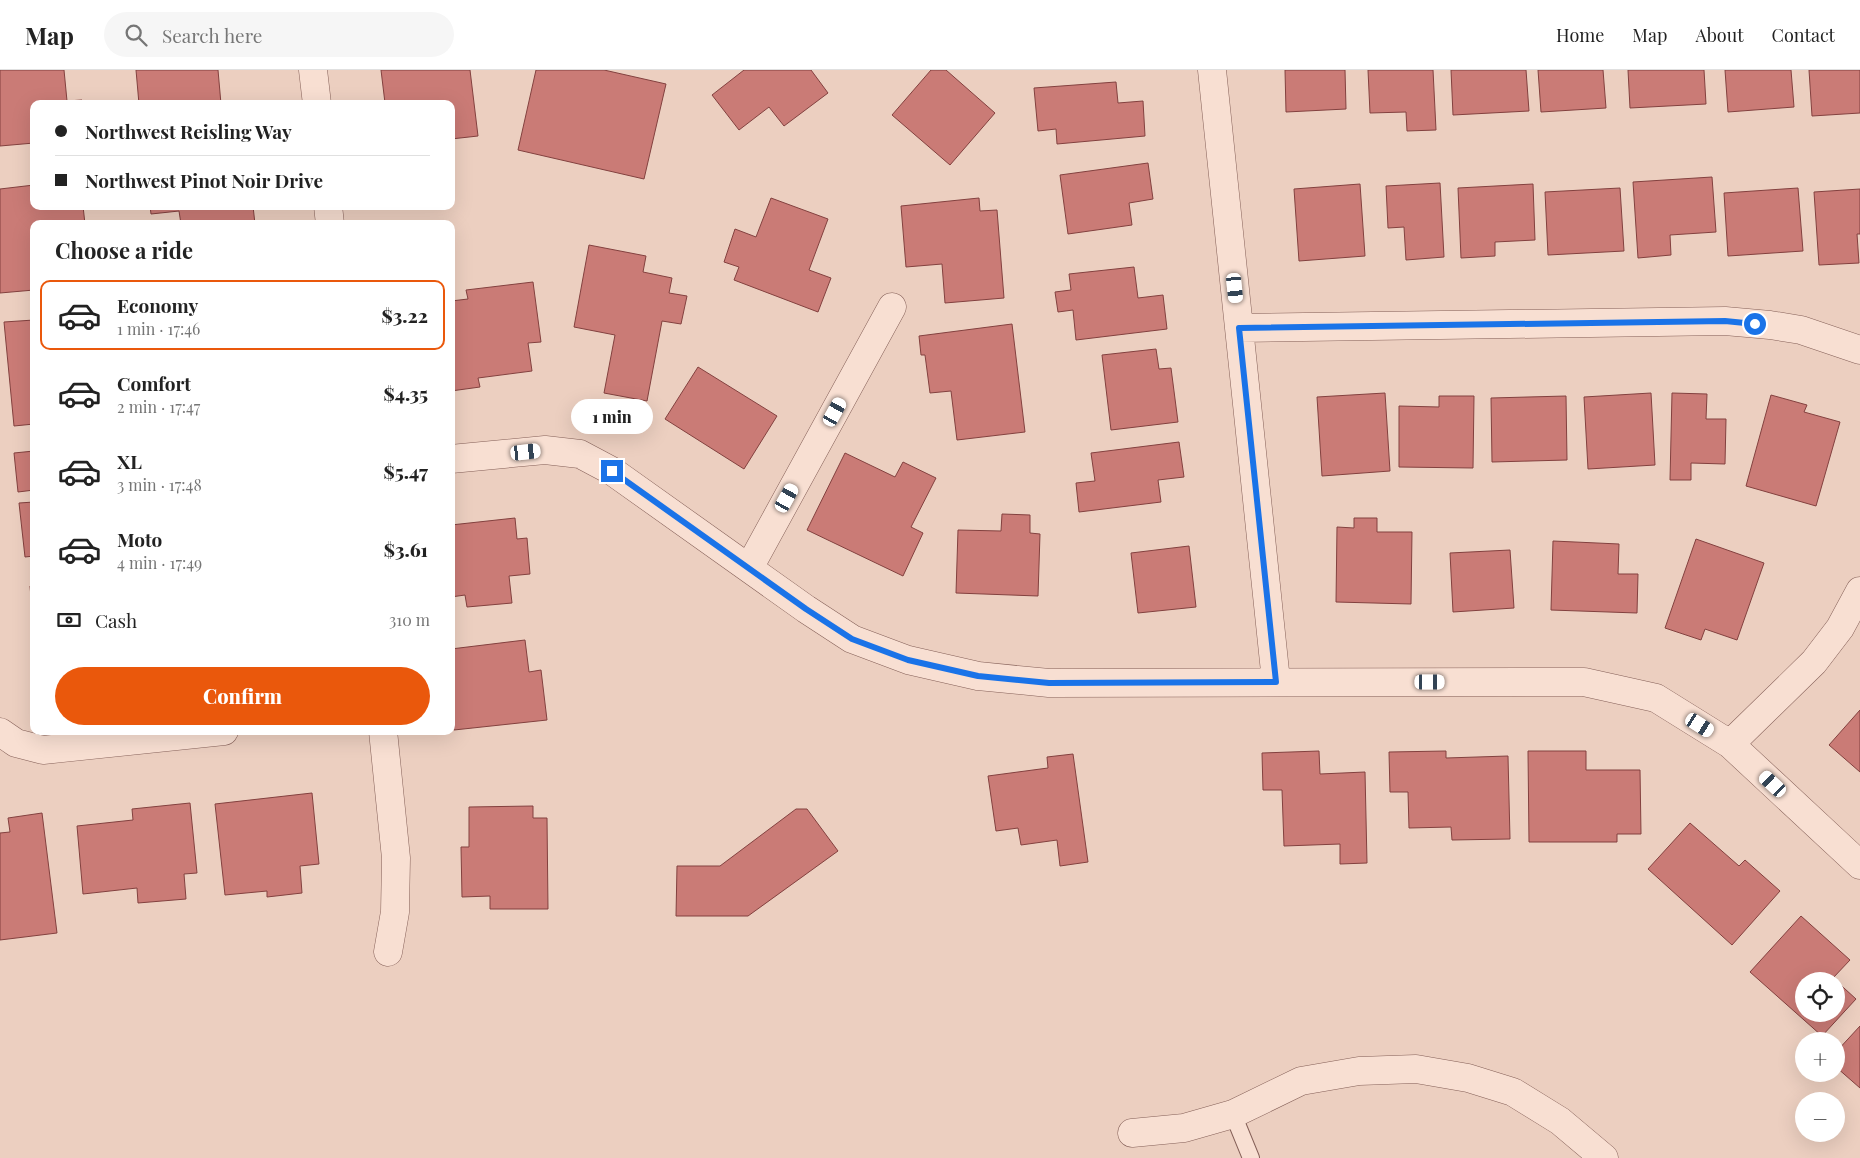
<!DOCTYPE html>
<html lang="en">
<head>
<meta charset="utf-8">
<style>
	body { margin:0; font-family:"Playfair Display",serif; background:#f6f6f6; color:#222; height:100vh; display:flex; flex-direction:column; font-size:19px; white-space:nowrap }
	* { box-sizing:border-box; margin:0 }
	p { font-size:16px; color:#767676 }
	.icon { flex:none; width:28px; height:28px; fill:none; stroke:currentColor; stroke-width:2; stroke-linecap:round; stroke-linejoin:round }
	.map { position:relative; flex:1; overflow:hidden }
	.drawer { position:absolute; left:30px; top:150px; width:425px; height:515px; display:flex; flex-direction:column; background:#fff; border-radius:10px; box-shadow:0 5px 20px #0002 }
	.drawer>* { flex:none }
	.top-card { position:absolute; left:30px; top:30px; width:425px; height:110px; border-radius:10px; box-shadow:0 5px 20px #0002; display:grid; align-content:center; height:110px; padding:0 25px; background:#fff }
	.controls { position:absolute; left:1795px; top:902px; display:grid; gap:10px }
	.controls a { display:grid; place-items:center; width:50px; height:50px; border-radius:50%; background:#fff; box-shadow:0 5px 20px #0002; font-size:25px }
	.end { position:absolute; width:22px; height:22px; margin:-11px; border:6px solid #1a73e8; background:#fff; box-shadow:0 0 0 2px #fff }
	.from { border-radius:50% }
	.bubble { position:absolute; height:35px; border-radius:18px; background:#fff; box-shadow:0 5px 20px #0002; font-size:16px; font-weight:800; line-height:35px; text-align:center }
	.car { position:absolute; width:15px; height:30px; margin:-15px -8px; border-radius:6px; box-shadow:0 0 4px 1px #0007; background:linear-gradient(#fff 24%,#345 0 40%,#fff 0 76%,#345 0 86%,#fff 0) }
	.top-card b { display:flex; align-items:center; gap:18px; height:48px; font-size:19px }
	.top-card b+b { border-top:1px solid #e0e0e0 }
	.top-card i { width:12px; height:12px; background:#222 }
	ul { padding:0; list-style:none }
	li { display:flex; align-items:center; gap:15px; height:70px; margin:0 10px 8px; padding:0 15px; border:2px solid transparent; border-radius:10px }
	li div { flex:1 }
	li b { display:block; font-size:19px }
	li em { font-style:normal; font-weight:800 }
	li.active { border-color:#ea580c }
	li>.icon { width:45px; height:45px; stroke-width:1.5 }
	h2 { padding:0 25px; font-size:22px; line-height:60px }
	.pay { display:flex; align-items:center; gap:12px; height:55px; padding:0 25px; font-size:19px }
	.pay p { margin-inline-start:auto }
	.action { display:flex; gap:10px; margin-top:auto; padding:10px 25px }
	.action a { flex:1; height:58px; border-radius:30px; background:#ea580c; color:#fff; font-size:20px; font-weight:800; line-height:58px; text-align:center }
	header { display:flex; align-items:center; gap:30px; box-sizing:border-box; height:70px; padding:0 25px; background:#fff; border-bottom:1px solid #e0e0e0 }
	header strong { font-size:24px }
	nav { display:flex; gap:28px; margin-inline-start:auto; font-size:18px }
	.search { width:350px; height:45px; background:#f6f6f6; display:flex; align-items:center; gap:12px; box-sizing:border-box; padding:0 18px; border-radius:28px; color:#767676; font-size:19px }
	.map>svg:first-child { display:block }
</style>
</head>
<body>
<header>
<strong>Map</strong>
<div class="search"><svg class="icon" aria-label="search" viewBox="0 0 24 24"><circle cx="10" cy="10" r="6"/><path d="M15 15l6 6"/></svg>Search here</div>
<nav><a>Home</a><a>Map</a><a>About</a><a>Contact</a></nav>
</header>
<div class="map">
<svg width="1860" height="1088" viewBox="0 0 1860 1088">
	<rect width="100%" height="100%" fill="#eccfc0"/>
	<path fill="#ca7b76" stroke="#83413f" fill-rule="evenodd" d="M0,0H64L67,31L82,30V34H34V73L0,76Z
		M136,0H218L221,34H139Z
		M381,0H470L478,66L451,69V34H403V31L385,33Z
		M536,0H604L666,14L644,109L518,80Z
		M744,0H811L828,23L784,56L769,37L739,60L712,25Z
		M931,0H946L995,43L950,95L892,45Z
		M1285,0H1345L1346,39L1286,42Z
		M1368,0H1433L1436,60L1407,61L1406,42L1370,43Z
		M1451,0H1526L1529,41L1453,45Z
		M1538,0H1603L1606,38L1541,42Z
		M1628,0H1704L1706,34L1630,38Z
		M1725,0H1791L1794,37L1728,42Z
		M1809,0H1860V43L1812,46Z
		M1116,12L1118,33L1143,31L1145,66L1057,74L1056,59L1038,61L1034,18Z
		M1148,93L1153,129L1129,133L1132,155L1068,164L1060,105Z
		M1712,107L1716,162L1670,165L1671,185L1638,188L1633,112Z
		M1440,113L1444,187L1406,190L1404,157L1388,158L1386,116Z
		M1360,114L1365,186L1299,191L1294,119Z
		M1533,114L1535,170L1495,172V186L1461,188L1458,118Z
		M34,115V136H83L85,154H34V220L0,223V119Z
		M1620,118L1624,181L1548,185L1545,122Z
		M1798,118L1803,181L1728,186L1724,123Z
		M1860,119V164H1857L1859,193L1819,195L1814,122Z
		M771,128L828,149L809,200L831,208L818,242L734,210L739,197L724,192L735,159L756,167Z
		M979,128L980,141L997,140L1004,228L945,233L942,194L906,197L901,136Z
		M150,136H253L255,154H181L179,141L151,144Z
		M589,175L646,186L643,202L672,208L669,223L687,226L681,254L662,251L647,331L604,323L615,265L574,257Z
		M1134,197L1138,228L1163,225L1167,259L1076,270L1073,240L1058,242L1055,222L1071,220L1069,204Z
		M533,212L541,272L528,273L532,301L478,308L480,317L451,321V231L468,229L466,220Z
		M34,250V354L14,356L4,252Z
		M1012,254L1025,362L957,370L951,321L930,323L925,285H921L919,266Z
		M1156,279L1159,299L1171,298L1178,352L1111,360L1102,285Z
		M698,297L777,346L744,399L665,349Z
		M1385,323L1390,401L1322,406L1317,327Z
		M1651,323L1655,395L1588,399L1584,327Z
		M1672,323L1707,324L1706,349H1726L1725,394L1691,393V410H1670Z
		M1771,325L1807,335L1804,342L1840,352L1816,436L1746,416Z
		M1439,326H1474L1473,398L1399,397V336L1439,337Z
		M1566,326L1567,390L1492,392L1491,328Z
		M1179,372L1184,407L1158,410L1161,432L1079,442L1076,413L1095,411L1091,383Z
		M34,381V420L18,422L14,383Z
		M845,383L895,407L903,392L936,408L911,457L923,463L903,506L807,460Z
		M34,432V486L25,487L19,433Z
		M1002,444L1030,445V463L1040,464L1038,526L956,523L958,460L1001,461Z
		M515,448L517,469L527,468L530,504L509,506L512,533L467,537L465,525L451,527V455Z
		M1354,448H1377V462H1412L1411,534L1336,532L1337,457L1354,458Z
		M1696,469L1764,493L1737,570L1705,559L1701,570L1665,558Z
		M1553,471L1619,474L1618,504H1638L1637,543L1551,540Z
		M1189,476L1196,537L1138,543L1131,483Z
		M1510,480L1514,538L1453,542L1450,483Z
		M30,516H34V562Z
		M525,570L529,602L541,600L547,650L454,660L451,633V579Z
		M1860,640V702L1829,675Z
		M1319,681L1320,704L1365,702L1367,793L1340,794V774L1284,776L1282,720H1263L1262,683Z
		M1446,681V688L1508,686L1510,769L1452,770L1451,757L1409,758L1408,722H1390L1389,682Z
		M1528,681H1586V700H1640L1641,764H1617V772H1529Z
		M1073,684L1088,792L1060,796L1057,770L1021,775L1018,758L996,761L988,706L1048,698L1047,687Z
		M312,723L319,794L300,796L302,823L267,827V821L225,825L215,734Z
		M190,733L197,803L184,804L186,829L138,833L137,818L83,824L77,756L133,750L132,739Z
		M533,736V748H547L548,839H490V826L462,827L461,777H469V737Z
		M796,739H807L838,781L748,846H676L677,796H720Z
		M42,743L57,863L0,870V763L10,762L8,748Z
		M1690,753L1739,796L1745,790L1780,821L1732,875L1648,799Z
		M1801,846L1850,890L1833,908L1856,929L1822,966L1750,902ZM1804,911H1836V944H1804Z
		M1860,956V1018L1836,997V982Z"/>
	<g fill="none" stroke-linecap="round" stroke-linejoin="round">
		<g stroke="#856058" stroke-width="18">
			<path id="lane" d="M1233,1044L1251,1088"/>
		</g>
		<g stroke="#856058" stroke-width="29">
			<path id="street" d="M313,0L317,34
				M1212,0L1276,611
				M328,136L330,154
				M1239,258L1725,251L1770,255L1801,260L1860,280
				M451,389L545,380L580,384L612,401L806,539L852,569L908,590L978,606L1049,613L1584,612L1656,628L1730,674L1860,795
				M749,498L892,237
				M383,661L396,788L395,842L388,882
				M0,662L16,673L43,680L224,661
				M1730,674L1814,592L1840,558L1860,521
				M1132,1063L1184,1058L1233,1044L1301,1011L1359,1001L1416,999L1468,1008L1513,1022L1560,1051L1604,1088"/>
		</g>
		<use href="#lane" stroke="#f8dfd2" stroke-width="16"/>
		<use href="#street" stroke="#f8dfd2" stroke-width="28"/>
	</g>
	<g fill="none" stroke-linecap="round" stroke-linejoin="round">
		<path stroke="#1a73e8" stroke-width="6" d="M612,401L806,539L852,569L908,590L978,606L1049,613L1276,612L1239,258L1725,251L1755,254"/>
	</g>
</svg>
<div class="controls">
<a><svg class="icon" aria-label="locate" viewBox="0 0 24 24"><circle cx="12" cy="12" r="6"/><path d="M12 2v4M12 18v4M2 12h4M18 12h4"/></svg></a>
<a>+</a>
<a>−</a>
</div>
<i class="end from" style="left:1755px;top:254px"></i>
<i class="end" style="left:612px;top:401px"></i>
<div class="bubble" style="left:571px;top:329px;width:82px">1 min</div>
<i class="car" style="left:1235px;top:218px;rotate:174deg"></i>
<i class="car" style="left:835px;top:342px;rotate:29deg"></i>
<i class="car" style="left:526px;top:382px;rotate:84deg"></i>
<i class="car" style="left:787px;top:428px;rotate:29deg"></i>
<i class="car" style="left:1430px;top:612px;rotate:90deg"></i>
<i class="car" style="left:1700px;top:655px;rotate:122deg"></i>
<i class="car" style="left:1773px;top:714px;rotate:313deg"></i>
<div class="top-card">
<b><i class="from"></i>Northwest Reisling Way</b>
<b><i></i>Northwest Pinot Noir Drive</b>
</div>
<section class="drawer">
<h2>Choose a ride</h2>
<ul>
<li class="active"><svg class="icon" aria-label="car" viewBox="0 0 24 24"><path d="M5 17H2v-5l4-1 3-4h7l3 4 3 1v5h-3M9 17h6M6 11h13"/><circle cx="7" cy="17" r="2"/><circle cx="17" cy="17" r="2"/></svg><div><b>Economy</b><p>1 min · 17:46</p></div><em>$3.22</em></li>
<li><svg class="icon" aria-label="car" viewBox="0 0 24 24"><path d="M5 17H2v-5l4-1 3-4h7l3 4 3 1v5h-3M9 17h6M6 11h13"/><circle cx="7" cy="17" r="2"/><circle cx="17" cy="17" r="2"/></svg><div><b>Comfort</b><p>2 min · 17:47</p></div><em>$4.35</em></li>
<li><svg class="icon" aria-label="car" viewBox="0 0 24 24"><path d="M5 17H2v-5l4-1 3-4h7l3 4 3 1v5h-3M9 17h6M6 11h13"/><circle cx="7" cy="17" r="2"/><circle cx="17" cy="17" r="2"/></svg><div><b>XL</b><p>3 min · 17:48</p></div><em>$5.47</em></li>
<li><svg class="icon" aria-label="car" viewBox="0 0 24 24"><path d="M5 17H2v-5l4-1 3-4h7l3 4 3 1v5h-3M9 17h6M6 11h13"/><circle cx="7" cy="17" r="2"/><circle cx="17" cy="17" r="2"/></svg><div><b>Moto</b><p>4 min · 17:49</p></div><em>$3.61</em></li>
</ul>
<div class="pay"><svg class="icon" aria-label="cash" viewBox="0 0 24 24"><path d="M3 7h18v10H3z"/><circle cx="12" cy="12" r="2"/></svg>Cash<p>310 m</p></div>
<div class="action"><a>Confirm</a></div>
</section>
</div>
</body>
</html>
